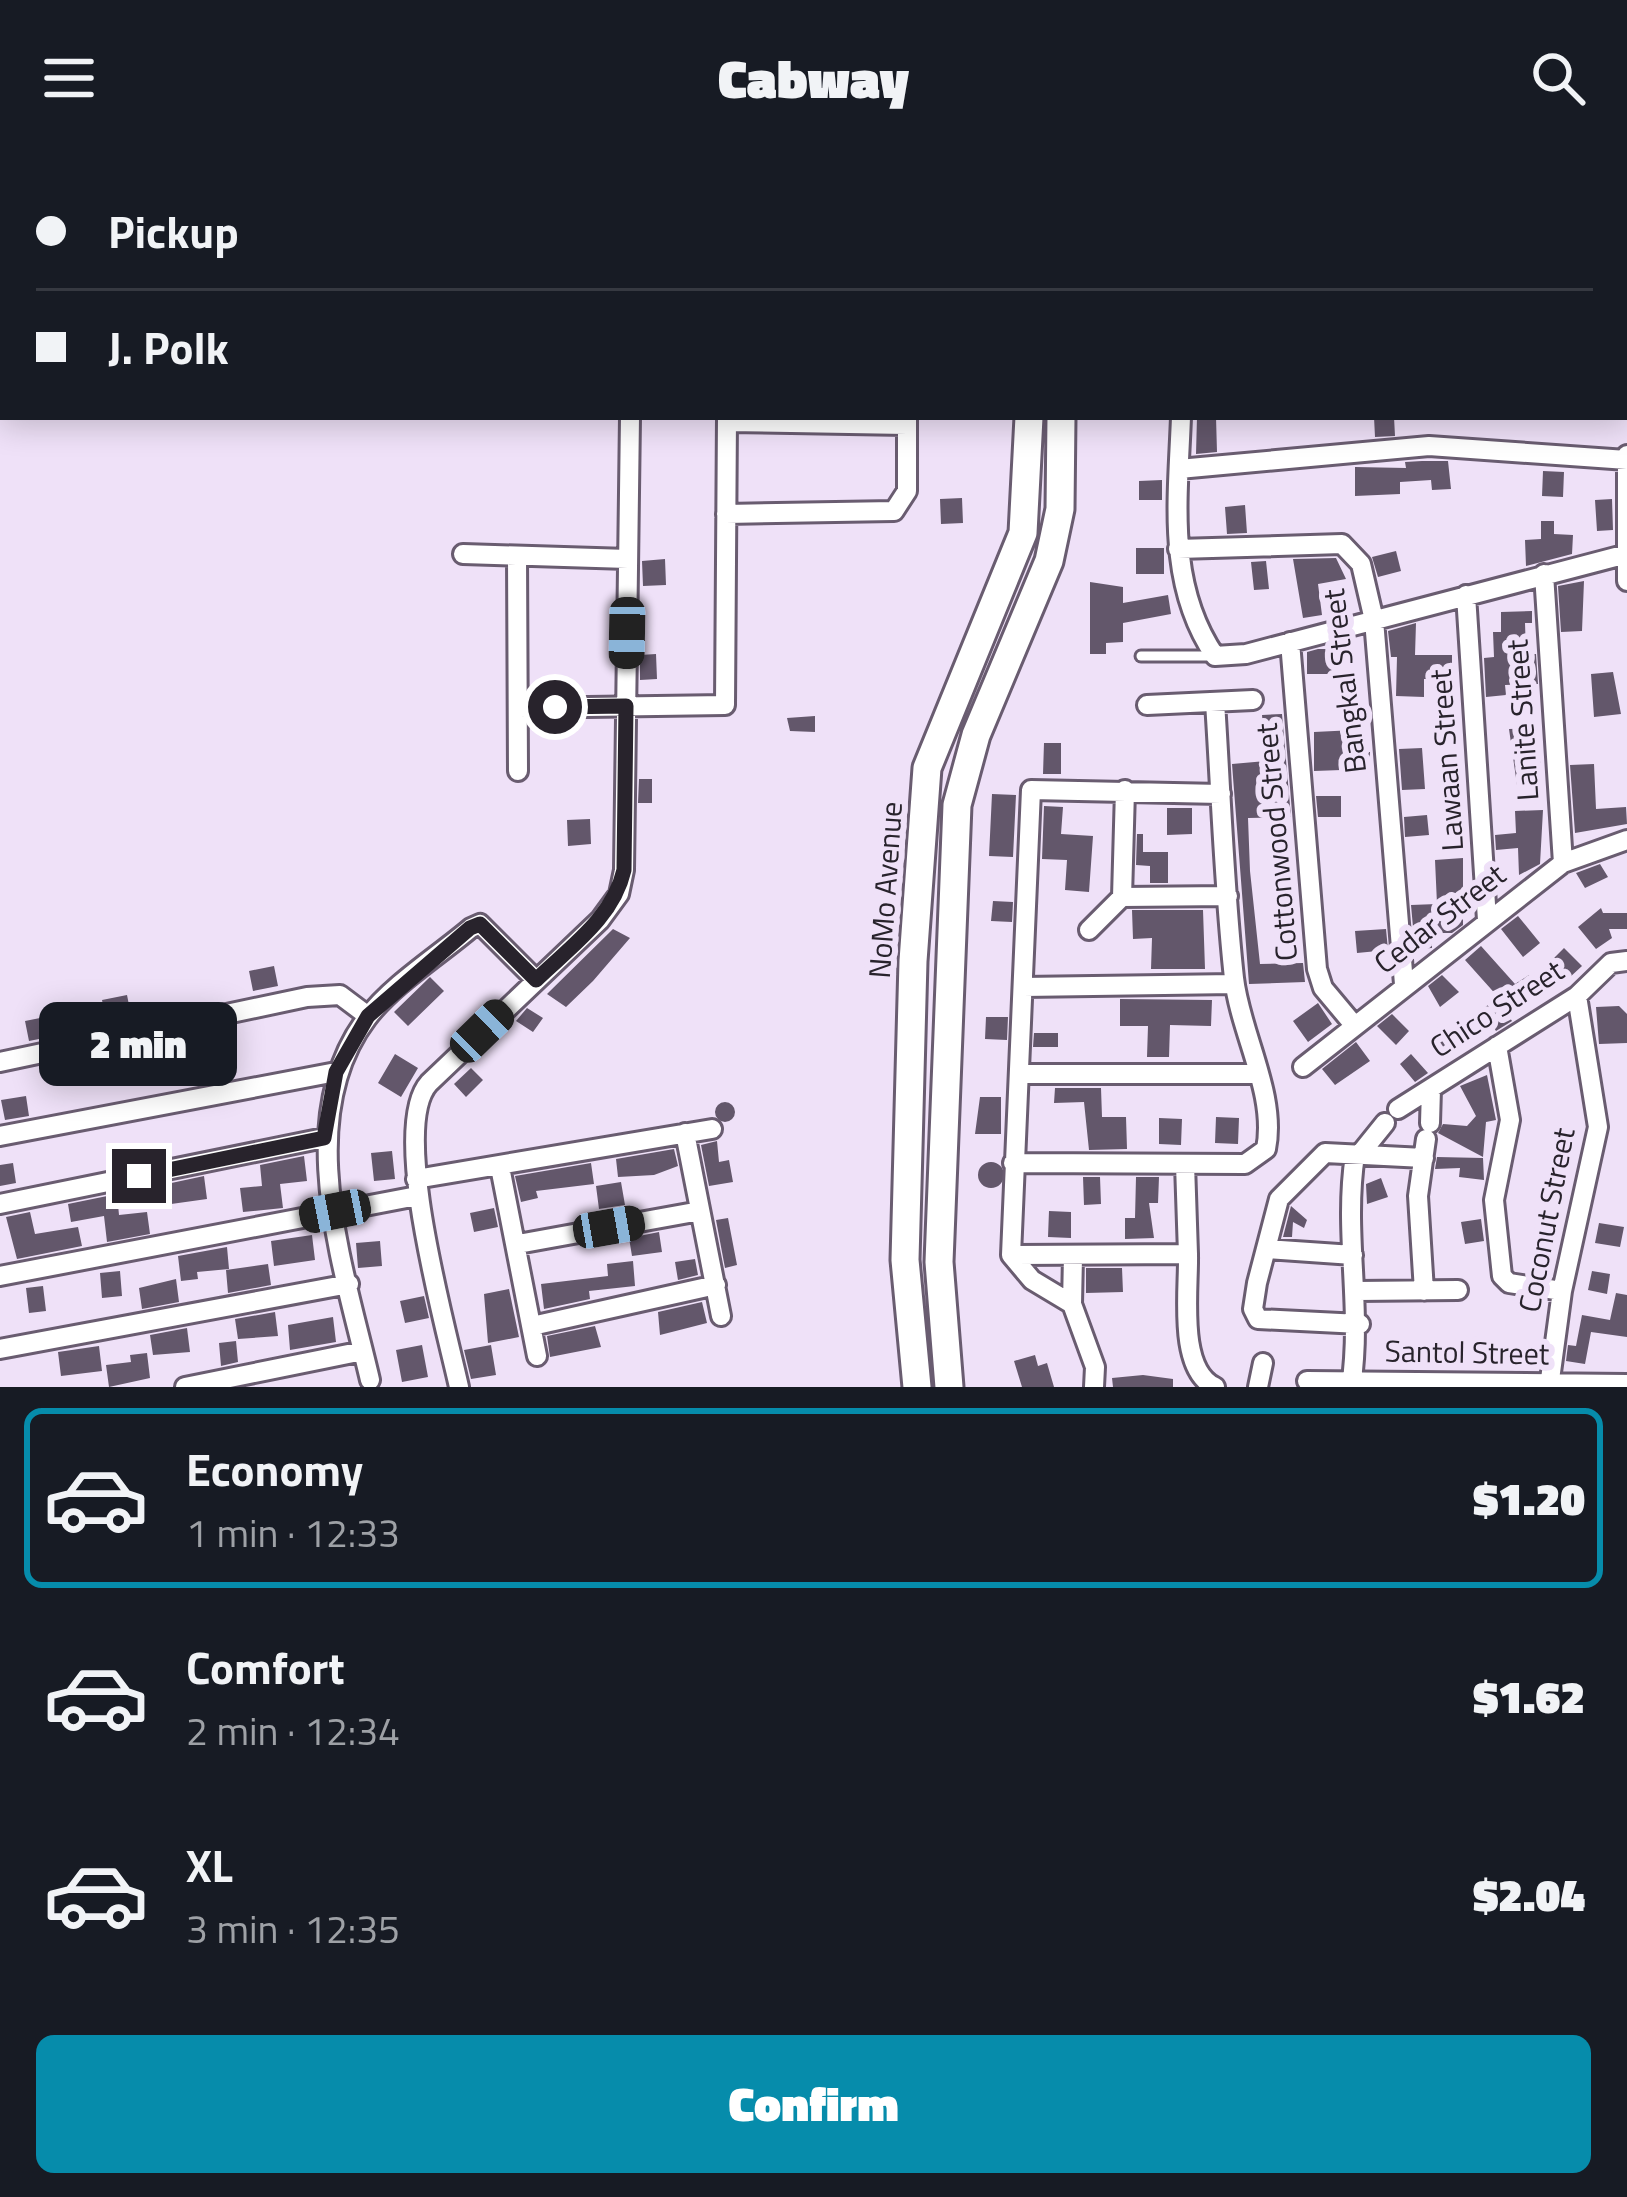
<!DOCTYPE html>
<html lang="en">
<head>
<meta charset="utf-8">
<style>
	body { margin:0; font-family:"Titillium Web",sans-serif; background:#20242c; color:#f1f3f6; height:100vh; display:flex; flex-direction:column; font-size:45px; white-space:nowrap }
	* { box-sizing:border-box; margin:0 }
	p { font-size:39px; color:#9ea1a6 }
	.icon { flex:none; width:66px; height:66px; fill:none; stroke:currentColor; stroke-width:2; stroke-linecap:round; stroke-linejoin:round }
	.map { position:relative; height:1231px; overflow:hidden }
	.side { display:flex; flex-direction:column; background:#171b24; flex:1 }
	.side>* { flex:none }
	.top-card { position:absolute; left:0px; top:0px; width:1629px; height:264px; box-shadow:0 6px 30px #0003; display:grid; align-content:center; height:264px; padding:0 36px; background:#171b24 }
	.end { position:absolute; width:54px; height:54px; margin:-27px; border:15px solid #28232c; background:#fff; box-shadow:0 0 0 6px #fff }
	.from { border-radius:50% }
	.bubble { position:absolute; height:84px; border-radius:18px; background:#171b24; box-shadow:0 6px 30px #0003; font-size:39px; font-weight:800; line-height:84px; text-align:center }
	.car { position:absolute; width:36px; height:72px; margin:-36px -18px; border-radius:15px; box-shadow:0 0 9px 3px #0007; background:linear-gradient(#222 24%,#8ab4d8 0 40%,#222 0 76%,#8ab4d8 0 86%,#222 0) }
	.top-card b { display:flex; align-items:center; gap:42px; height:114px; font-size:45px }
	.top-card b+b { border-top:3px solid #363941 }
	.top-card i { width:30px; height:30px; background:#f1f3f6 }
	ul { padding:21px 0 0; list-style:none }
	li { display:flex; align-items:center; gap:36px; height:180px; margin:0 24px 18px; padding:0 12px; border:6px solid transparent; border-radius:18px }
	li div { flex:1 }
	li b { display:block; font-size:45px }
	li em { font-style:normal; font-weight:800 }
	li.active { border-color:#068cab }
	li>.icon { width:108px; height:108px; stroke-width:1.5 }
	.primary-button { display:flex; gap:24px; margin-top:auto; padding:24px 36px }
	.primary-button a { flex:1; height:138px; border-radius:18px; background:#068cab; color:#fff; font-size:48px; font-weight:800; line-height:138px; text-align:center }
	header { display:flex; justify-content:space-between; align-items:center; height:156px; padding:0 36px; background:#171b24; font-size:54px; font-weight:800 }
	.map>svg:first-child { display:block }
</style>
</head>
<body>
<header><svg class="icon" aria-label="menu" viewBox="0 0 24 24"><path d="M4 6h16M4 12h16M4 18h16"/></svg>Cabway<svg class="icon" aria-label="search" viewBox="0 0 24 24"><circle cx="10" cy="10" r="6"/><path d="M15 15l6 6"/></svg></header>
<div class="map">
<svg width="1627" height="1231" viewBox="0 0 1627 1231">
	<rect width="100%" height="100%" fill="#efe1f8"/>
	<path fill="#63576b" d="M1197,261H1216L1217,296L1196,298Z
		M1374,261H1394L1395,280L1375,281Z
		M1422,305H1448L1451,333L1432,334L1431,324L1400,326V338L1355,340V311L1406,312L1405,306Z
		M1543,315L1564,316L1563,341L1542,340Z
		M1162,324V344H1139V325Z
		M962,342L963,367L941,368L940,343Z
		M1612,343L1613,374L1597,375L1595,344Z
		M1245,349L1247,377L1227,378L1225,351Z
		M1541,365H1554V378L1573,379L1572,398L1526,410L1525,384L1541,383Z
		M1136,392H1164V418H1136Z
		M1396,395L1401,415L1378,421L1372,401Z
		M1336,402L1346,423L1318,428L1322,459L1303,462L1293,403Z
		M665,403L666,429L643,430L642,405Z
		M1266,405L1269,433L1254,434L1251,406Z
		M1584,425L1582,475L1561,476L1558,430Z
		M1090,426L1123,431V447L1168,439L1171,458L1123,467V486L1106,487V498H1090Z
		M1532,455V467H1525L1526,498H1536L1538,528L1505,529L1506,539L1486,541L1484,502L1494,501L1493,476H1501V456Z
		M1416,467L1415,499H1452V523H1424V541L1396,540L1397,501H1391L1388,475Z
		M1318,493H1332L1333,518H1307V496Z
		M656,498L657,523L640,524V499Z
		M1613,516L1621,558L1594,561L1591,518Z
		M1282,558L1291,661L1248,662L1250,715L1260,808L1303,807L1305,826L1249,828L1232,608L1266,605L1262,559Z
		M815,560V576L790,575L787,562Z
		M1538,572L1542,628L1517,629L1509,573Z
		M1355,574L1356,596H1370L1369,613L1314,615V576Z
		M1044,587H1061V618H1043Z
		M1422,592L1425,633L1402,634L1399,593Z
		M1594,608L1596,653L1626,651L1627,668L1575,677L1570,609Z
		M639,623H652V647H638Z
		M992,638L1016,639L1013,701L989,700Z
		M1316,640H1341V661H1318Z
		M1044,650L1063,651L1061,678L1093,680L1089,736L1065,734L1067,704L1042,703Z
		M1167,652H1192V678L1167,679Z
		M1543,654L1540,708L1519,719L1518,692L1496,694L1495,679L1516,677L1515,655Z
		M1427,659L1429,679L1405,681L1404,661Z
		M590,663L591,688L568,690L567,664Z
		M1137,678H1143V696H1168V727H1150V710L1136,709Z
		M1463,702V769L1452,777H1432V792L1415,793L1411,749L1437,748L1435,704Z
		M1600,708L1608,721L1585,732L1576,717Z
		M993,745L1013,746L1012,766L991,765Z
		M1601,752L1603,757H1627V773H1609L1612,782L1596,793L1578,771Z
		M1132,754H1203L1205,813H1151L1152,782L1133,783Z
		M1518,760L1540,787L1523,801L1501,773Z
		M613,773L630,782L593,825L566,851L547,838Z
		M1386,773L1388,794L1357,797L1355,775Z
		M1481,790L1515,828L1529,819L1539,835L1505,854L1512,865L1496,875L1482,853L1499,842L1465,804Z
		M1564,792L1582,810L1569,822L1552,804Z
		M274,810L278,830L253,835L249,815Z
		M1442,819L1459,836L1440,851L1428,830Z
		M430,821L444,835L408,870L394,856Z
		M127,839L131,859L106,863L102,844Z
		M1120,843L1212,844L1211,870L1170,869L1169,901H1147L1148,870H1120Z
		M1318,847L1332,868L1308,886L1293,865Z
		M1619,850L1627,858V887L1599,888L1596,851Z
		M527,852L543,862L533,876L516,865Z
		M1392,858L1409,875L1396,889L1377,870Z
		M50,860L54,880L29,885L25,865Z
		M986,861H1008L1007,884L985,883Z
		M1444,871L1455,891L1441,901L1429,881Z
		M1034,877H1058V891H1033Z
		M1356,886L1370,905L1335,929L1322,913Z
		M395,898L418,912L401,941L378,927Z
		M1411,898L1428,917L1415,926L1400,908Z
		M471,912L483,924L466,941L454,928Z
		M1487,919L1496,964L1486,966L1483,1001L1438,977L1443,968L1467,970L1476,960L1460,930Z
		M1055,932H1101L1102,961H1126L1127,993L1089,994L1084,946L1054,947Z
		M26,940L29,960L5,964L1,944Z
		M980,941H1001V978H975Z
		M715 956a10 10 0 1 1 20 0a10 10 0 1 1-20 0Z
		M1216,961L1239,962L1238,988L1215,987Z
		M1159,962L1182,963L1181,989L1159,988Z
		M717,985L719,1006L729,1004L733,1026L709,1030L701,989Z
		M674,993L678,1010L654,1019L618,1021L616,1003Z
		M392,995L395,1023L374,1025L371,997Z
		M304,1000L307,1025L280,1028L283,1052L243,1056L240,1032L262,1030L260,1009Z
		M1437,1001L1483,1002L1484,1024L1459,1021L1460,1012L1435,1013Z
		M978 1019a13 13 0 1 1 26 0a13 13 0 1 1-26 0Z
		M13,1007L16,1027L0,1030V1009Z
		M591,1007L594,1028L536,1035L538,1042L521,1046L515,1020Z
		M204,1020L207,1043L164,1049L162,1029Z
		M1083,1021H1100L1101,1048L1084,1049Z
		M1136,1021H1159L1158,1047H1149L1154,1082L1125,1083V1062H1135Z
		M1381,1022L1388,1041L1367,1048L1366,1028Z
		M621,1026L625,1049L599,1053L596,1030Z
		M117,1038L119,1059L147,1056L150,1078L107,1086L104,1060L71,1066L68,1048Z
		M1291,1050L1307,1064L1304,1072L1293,1066L1292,1081H1283Z
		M494,1052L498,1071L474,1076L470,1057Z
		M1049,1055L1071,1056V1082L1048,1081Z
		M30,1056L35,1078L78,1071L82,1090L17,1103L6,1061Z
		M728,1062L737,1109L725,1112L716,1064Z
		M1481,1063L1484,1085L1465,1088L1461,1066Z
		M1599,1067L1624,1071L1620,1091L1595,1087Z
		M659,1076L662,1096L632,1100L629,1082Z
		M312,1079L315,1104L274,1110L271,1085Z
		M380,1085L382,1110L358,1112L356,1087Z
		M227,1091L229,1113L197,1116L198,1123L181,1125L178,1100Z
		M695,1103L698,1119L678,1124L675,1106Z
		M633,1105L635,1130L589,1135L590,1143L544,1153L541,1128L608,1120L607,1108Z
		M268,1108L271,1129L228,1137L226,1114Z
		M1086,1112H1122L1123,1136L1086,1137Z
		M120,1115L122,1140L102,1142L100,1117Z
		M1592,1115L1610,1118L1607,1138L1588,1134Z
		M176,1123L179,1146L142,1153L139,1132Z
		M43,1130L46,1155L29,1157L26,1132Z
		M509,1133L519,1181L488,1187L484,1138Z
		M1616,1137L1627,1139V1181L1591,1176L1585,1208L1566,1205L1568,1189L1576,1190L1582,1159L1610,1164Z
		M424,1140L429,1162L405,1167L400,1145Z
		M702,1146L707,1167L660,1179L658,1156Z
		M275,1156L278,1180L238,1183L235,1163Z
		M333,1161L336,1186L290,1194L288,1169Z
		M595,1170L601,1191L550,1201L547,1180Z
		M187,1172L190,1196L153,1199L150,1179Z
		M236,1185L238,1206L221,1210L219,1187Z
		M422,1189L428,1221L402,1226L396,1194Z
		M491,1189L496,1219L471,1223L464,1194Z
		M99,1190L102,1215L61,1220L58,1196Z
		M147,1197L150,1222L109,1231L106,1209L131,1206L130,1199Z
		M1035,1199L1038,1210L1047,1207L1054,1231H1022L1014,1205Z
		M1143,1219L1173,1223V1231H1113L1112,1222Z"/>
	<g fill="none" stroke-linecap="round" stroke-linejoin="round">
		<g stroke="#695c70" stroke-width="15">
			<path id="service" d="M1141,500H1215"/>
		</g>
		<g stroke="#695c70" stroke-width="24">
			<path id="minor" d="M122,0V3
				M397,0L398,3
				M608,0L609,3
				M709,0V3
				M906,0V3
				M196,3L222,0
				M0,25H3
				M0,113L3,112
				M1626,219H1627
				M1181,261C1178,343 1166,428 1215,500L1246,498L1627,398
				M727,266L907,269
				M1627,299V425
				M1179,313L1429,290L1627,304
				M726,358L894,355L907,335V261
				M1178,393L1342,388L1361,408L1374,464L1404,828
				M463,398L628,403
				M517,400L518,615
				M1544,418L1563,707
				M1466,439L1487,764
				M1290,486L1317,813L1323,832L1354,869
				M1147,549L1253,544
				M519,552L725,549L727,261
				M1122,741L1125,634
				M1089,774L1122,741L1228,740
				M1023,831L1234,828
				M1497,890L1510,964L1494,1044L1502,1120L1509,1127L1562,1135
				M0,906L307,841L340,839L368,860
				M1303,911L1563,707L1627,684
				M1019,918H1257
				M1398,953L1577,840L1611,807L1627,805
				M1430,967L1431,933
				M685,977L721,1160
				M0,980L336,916
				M1360,998L1385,967
				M1013,1007L1245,1008L1266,993C1277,938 1240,877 1234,822C1224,731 1221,638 1215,546
				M1185,1008L1188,1098
				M500,1011L537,1200
				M416,1023L712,973
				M0,1048L324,982
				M518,1088L700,1055
				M1267,1093L1353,1099
				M1011,1099L1188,1098C1189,1134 1177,1213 1215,1231
				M1073,1100L1072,1148L1095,1211L1094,1231
				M0,1120L417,1040
				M1357,1135L1458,1134
				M1424,1135L1418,1040L1426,983
				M1072,1148L1032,1124L1011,1099L1031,634L1221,638
				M1360,1168L1258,1163L1253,1153L1257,1127L1279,1043L1325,997L1424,1002
				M532,1170L716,1129
				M0,1193L349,1128
				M370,1224C344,1112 291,962 367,862C393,828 438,800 471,772L480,768L536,824
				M1307,1225L1627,1228
				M185,1231L363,1195
				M459,1231C446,1171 389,971 429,927L600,764L619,738L624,714L630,261
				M1258,1231L1263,1207
				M1351,1231C1363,1150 1343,1078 1355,999
				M1549,1231L1562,1135L1598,971L1577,840"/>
		</g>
		<g stroke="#695c70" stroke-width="33">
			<path id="secondary" d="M1061,0V3
				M1029,3V0
				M917,1231L905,1104L913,805L927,612L1023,377L1029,261
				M949,1231L939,1106L957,649L976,579L1049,405L1060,353L1061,261"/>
		</g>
		<use href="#service" stroke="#fff" stroke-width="9"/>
		<use href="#minor" stroke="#fff" stroke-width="18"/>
		<use href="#secondary" stroke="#fff" stroke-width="27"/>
	</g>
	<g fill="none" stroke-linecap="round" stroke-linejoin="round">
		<path stroke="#28232c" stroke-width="15" d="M139,1020L324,982L336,916L368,860L470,772L480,768L536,824C570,791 613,762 624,714L626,550L555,551"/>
	</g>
	<g text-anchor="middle" stroke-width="12" stroke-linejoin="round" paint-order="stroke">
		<g font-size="30" fill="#28232c" stroke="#efe1f8">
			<text transform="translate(1345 525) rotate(-97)" y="10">Bangkal Street</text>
			<text transform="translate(1523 564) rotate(-94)" y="10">Lanite Street</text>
			<text transform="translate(1447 604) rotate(-94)" y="10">Lawaan Street</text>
			<text transform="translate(1277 686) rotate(-95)" y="10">Cottonwood Street</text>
			<text transform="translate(886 734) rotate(-86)" y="10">NoMo Avenue</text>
			<text transform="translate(1440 763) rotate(-38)" y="10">Cedar Street</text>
			<text transform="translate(1497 853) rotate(-33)" y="10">Chico Street</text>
			<text transform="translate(1547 1064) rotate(-79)" y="10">Coconut Street</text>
			<text transform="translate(1467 1197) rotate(1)" y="10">Santol Street</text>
		</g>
	</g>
</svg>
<i class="end from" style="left:555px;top:551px"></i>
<i class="end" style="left:139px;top:1020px"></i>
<div class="bubble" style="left:39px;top:846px;width:198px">2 min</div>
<i class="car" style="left:627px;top:477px;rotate:181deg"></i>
<i class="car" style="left:482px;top:875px;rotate:46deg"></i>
<i class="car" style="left:335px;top:1055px;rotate:259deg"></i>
<i class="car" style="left:609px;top:1071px;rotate:80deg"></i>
<div class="top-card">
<b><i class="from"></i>Pickup</b>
<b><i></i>J. Polk</b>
</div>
</div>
<section class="side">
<ul>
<li class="active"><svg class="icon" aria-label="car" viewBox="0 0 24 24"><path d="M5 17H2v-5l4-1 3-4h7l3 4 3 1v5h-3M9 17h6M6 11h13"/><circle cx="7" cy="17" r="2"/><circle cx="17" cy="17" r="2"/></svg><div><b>Economy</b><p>1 min · 12:33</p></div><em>$1.20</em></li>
<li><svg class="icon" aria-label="car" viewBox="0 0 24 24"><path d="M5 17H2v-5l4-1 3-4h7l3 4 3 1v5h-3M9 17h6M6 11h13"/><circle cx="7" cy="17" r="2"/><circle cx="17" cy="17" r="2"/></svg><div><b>Comfort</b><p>2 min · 12:34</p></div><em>$1.62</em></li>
<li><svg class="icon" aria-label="car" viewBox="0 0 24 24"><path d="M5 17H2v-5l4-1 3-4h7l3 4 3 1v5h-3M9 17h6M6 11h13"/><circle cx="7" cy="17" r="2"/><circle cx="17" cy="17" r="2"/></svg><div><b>XL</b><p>3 min · 12:35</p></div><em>$2.04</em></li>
</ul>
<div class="primary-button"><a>Confirm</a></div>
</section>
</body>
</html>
